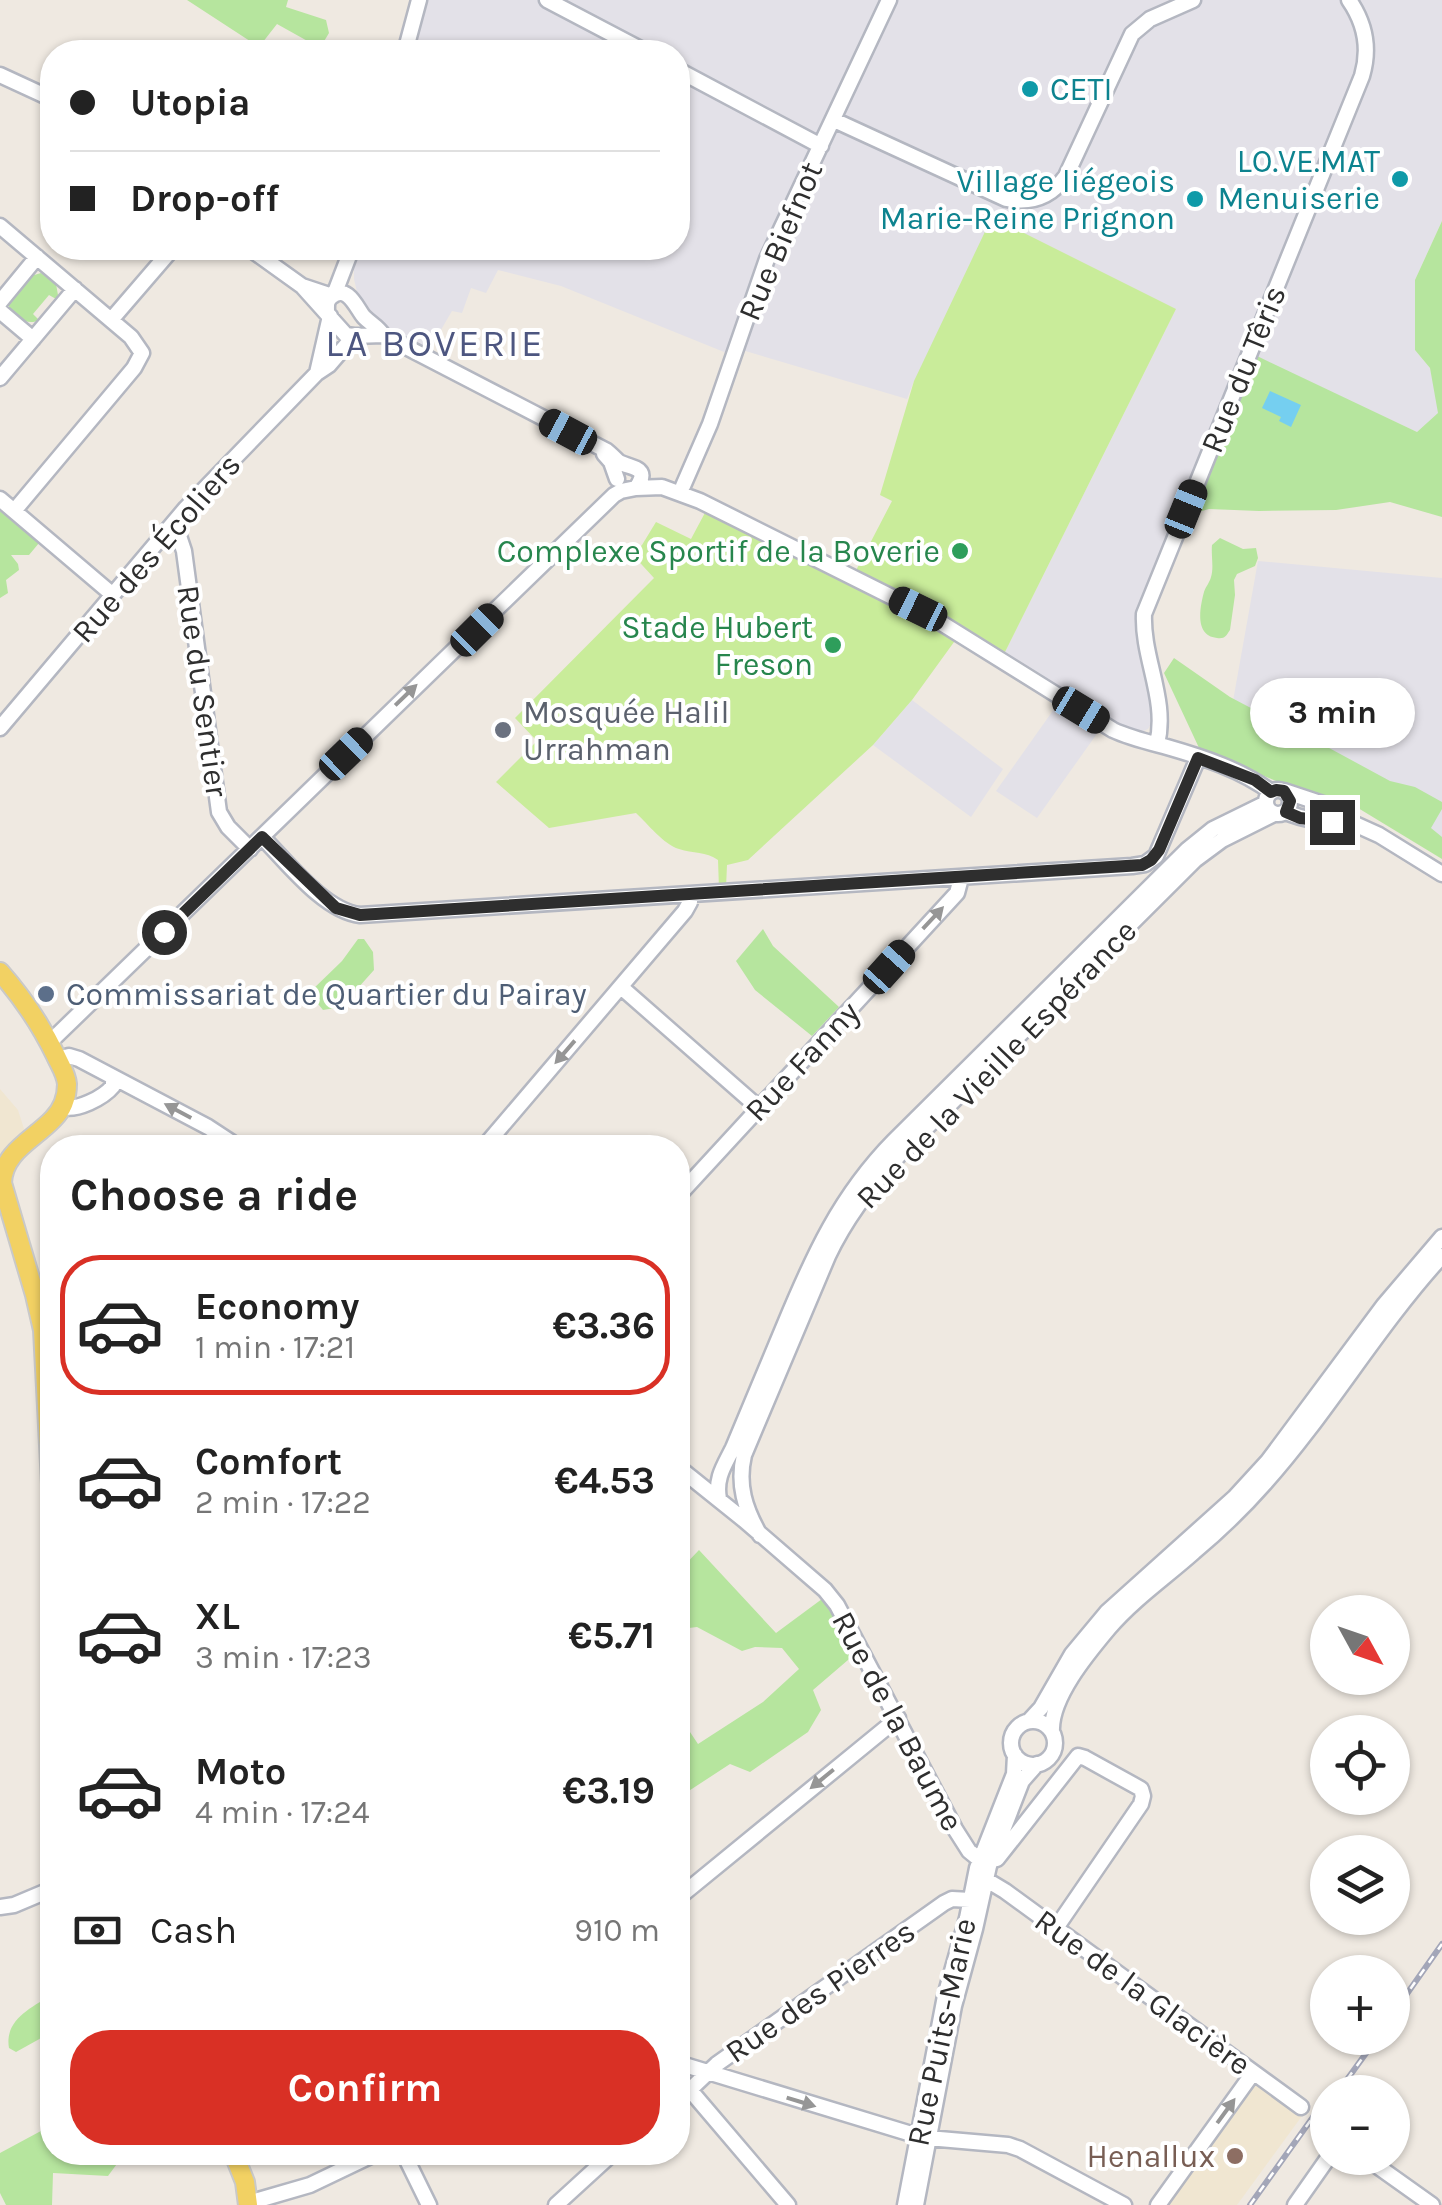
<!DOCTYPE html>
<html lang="en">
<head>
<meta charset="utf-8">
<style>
	body { margin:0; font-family:Karla,sans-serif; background:#f2f2f2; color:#222; height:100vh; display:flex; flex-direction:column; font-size:38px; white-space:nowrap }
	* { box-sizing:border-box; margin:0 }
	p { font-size:32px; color:#767676 }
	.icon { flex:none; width:55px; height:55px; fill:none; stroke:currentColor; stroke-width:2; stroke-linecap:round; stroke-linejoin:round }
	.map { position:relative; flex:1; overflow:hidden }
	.details { position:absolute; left:40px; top:1135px; width:650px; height:1030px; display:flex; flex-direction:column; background:#fff; border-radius:40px; box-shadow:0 2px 8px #0004 }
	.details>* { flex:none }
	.hud { position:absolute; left:40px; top:40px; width:650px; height:220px; border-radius:40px; box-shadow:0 2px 8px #0004; display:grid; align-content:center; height:220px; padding:0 30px; background:#fff }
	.needle { width:65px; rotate:130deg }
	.controls { position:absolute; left:1310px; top:1595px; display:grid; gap:20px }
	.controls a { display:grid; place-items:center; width:100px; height:100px; border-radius:50%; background:#fff; box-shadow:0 2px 8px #0004; font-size:50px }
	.end { position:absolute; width:45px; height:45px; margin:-22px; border:12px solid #2e2e2e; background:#fff; box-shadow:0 0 0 5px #fff }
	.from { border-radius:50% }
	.bubble { position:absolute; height:70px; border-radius:35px; background:#fff; box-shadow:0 2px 8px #0004; font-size:32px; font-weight:700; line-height:70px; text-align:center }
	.car { position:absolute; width:30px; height:60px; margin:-30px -15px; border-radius:12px; box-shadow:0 0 8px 2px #0007; background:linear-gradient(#222 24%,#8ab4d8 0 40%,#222 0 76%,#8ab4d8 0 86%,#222 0) }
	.hud b { display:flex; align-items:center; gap:35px; height:95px; font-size:38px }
	.hud b+b { border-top:2px solid #e0e0e0 }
	.hud i { width:25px; height:25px; background:#222 }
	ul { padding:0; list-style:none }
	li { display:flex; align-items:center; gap:30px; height:140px; margin:0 20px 15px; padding:0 10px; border:5px solid transparent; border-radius:40px }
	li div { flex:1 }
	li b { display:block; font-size:38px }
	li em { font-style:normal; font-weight:700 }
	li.selected { border-color:#d93025 }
	li>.icon { width:90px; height:90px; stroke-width:1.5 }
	h2 { padding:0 30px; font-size:45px; line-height:120px }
	.pay { display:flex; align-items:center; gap:25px; height:110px; padding:0 30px; font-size:38px }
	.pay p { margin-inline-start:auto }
	.cta { display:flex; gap:20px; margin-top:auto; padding:20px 30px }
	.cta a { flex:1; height:115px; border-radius:40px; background:#d93025; color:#fff; font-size:40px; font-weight:700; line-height:115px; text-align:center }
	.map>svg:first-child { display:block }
</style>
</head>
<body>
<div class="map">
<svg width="1442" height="2205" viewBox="0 0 1442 2205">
	<rect width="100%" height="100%" fill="#efe9e1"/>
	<path fill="#e3e1e8" d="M426,0H882L729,354L561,286L498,270L486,293L471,288L462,313L452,311L428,352L383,326L364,308L358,296L354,279V262L358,248H678V52H450L414,43Z
		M895,0H1442V221L1415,280V350L1430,368L1439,413L1417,432L1244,351L1139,610L1137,632L1154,718L1148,729L1139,733L1113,724L1003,656L1176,309L914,381L907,399L742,350L762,289L780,247Z
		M1258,561L1442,578V856L1228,729Z
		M912,700L1003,769L971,817L873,745Z
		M1059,702L1101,728L1037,818L996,791Z"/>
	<path fill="#f0e6d1" d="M0,1089L18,1110L25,1132L0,1158Z
		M1253,2081L1302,2116L1237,2205H1163Z"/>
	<path fill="#b6e59e" d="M187,0H288L286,7L326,20L329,33L320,48L277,24L259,47Z
		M1442,221V517L1390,502L1336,510L1259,511L1209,509L1191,514L1257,356L1417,432L1438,413L1430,368L1415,350V280Z
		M41,273L56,284L58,295L56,299L49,295L33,314L39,320C27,327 14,315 8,305L31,276Z
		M0,511L39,543L29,555H11L18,564L19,570L6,580L8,593L0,598Z
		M1220,538L1243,549L1256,548L1258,558L1255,566L1237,574L1234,580L1235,595L1230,630C1226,636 1225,639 1217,638C1194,636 1200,607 1204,592C1206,586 1210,582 1211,577C1214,568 1211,555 1212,545Z
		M1174,658L1230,697L1249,707L1307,736L1390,781L1415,787L1442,802V809L1431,828L1442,837V859L1358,808L1318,798L1200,750L1164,673Z
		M763,929L773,946L839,1007L812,1036L755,990L736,961Z
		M358,939H364L373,952L374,970L341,1007L323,1010L309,993L342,961Z
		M699,1550L776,1633L822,1599L832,1613L855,1654L813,1690L821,1710L808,1732L750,1772L730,1764L678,1798V1714L698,1744L763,1702L799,1669L782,1648L755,1647L742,1651L697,1627L681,1629L678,1626V1572Z
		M52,1995V2032L16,2052L9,2048C4,2020 32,2007 52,1995Z
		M52,2125V2152L125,2153L108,2176L53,2173L52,2205H6L0,2193V2153Z"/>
	<path fill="#c9ec9a" d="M992,217L1176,309L1003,656L962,631L912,700L873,745L748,860L727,865L726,888L719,889L718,860C706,851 693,854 679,849C663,844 648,824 636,813L549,828L496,782L537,741L515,718L654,578L632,554L642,545L656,522L691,539L707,509L851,580L892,501L880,495L914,381Z"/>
	<path fill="#75cff0" d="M1270,391L1301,405L1291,427L1279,421L1281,417L1262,408Z"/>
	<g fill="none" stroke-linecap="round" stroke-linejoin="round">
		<g stroke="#b4b7c1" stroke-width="19">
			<path id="minor" d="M547,0L646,52
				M405,52L419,0
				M678,70L821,146
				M0,75L52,99
				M834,120L1006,199C1031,204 1051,197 1066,176L1132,34L1150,19L1193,0
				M0,226L131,337L142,353L134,368L14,511
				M249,248L302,286L332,296
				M302,286L346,335L354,336L383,335
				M334,295L352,248
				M0,302L37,257
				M0,311L33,339
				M111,320L173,248
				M317,373L330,316
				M0,378L75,289
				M604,454L611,462L617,479
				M683,486L710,424L767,259L889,0
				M636,488L662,487L700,501L930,616L1113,730C1130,738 1148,742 1167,747C1202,757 1242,770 1271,792
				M0,499L113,595
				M170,527L179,536L184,551L219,812L228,827L250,849
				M0,728L186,508L317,373L329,365L354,336
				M1157,744C1168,700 1142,658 1144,614L1362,76C1370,49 1365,23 1349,0
				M1266 802a12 12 0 1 1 24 0a12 12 0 1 1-24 0Z
				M1284,791L1341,810L1346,815L1348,821L1379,835L1442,874
				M1285,812C1304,819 1329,825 1348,821
				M262,837C287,862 324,911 360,915L1132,866L1145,864L1156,856L1198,758
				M621,987L759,1108
				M50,1042L614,495L621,491L636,488C651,467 632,469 619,462C615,459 611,454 607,451L383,335C378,327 371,324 364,317C357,309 348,284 332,296C326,301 327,305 327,312
				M58,1059L69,1056L79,1059L208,1127L240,1148
				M62,1107C77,1111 103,1098 113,1086V1078
				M483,1148L685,911L690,902V895
				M678,1196L957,893L961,878
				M678,1467L744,1520L825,1590L837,1605L955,1829L969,1851L980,1860
				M719,1499C715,1478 724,1466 733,1448C750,1407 767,1367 784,1326C813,1256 840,1196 894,1141L1187,850L1213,829L1266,803
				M760,1535C745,1509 737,1485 744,1455L828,1256C846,1218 871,1185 900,1154L1195,860L1222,840L1274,814
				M1029,1721L1041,1708L1072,1654L1107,1612L1235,1497L1268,1461L1384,1305L1442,1237
				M1011 1743a22 22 0 1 1 44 0a22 22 0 1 1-44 0Z
				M1052,1732C1050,1698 1088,1653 1109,1628C1134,1599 1166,1577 1194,1552C1219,1531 1243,1508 1265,1483C1329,1411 1377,1327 1442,1256
				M997,1859L1078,1756L1085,1758L1141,1789L1143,1796L1141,1804L1056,1928
				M985,1879L1005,1891L1301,2107
				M678,1898L898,1718
				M0,1907L14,1905L52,1889
				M678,2063L918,2136
				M690,2090L788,2205
				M678,2101L717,2064L944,1903L952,1899L970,1900
				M928,2138L1008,2145L1020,2149L1124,2205
				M403,2152L429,2205
				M1366,2158L1432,2205
				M248,2203L310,2185L379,2152
				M556,2205L614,2152
				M905,2205L945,1996L967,1918L977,1868L1014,1774L1015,1755
				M916,2205L954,2006L975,1929L989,1866L1022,1781L1037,1764
				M1158,2205L1253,2073
				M1295,2205L1328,2158"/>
		</g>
		<g stroke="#c9c9c9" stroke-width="22">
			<path id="major" d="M0,972C23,998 41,1025 56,1056C60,1065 66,1073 67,1084C67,1097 62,1110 53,1119C33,1140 3,1152 2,1183L35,1295L43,1330L52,1503
				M233,2152L245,2182L248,2205"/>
		</g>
		<use href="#minor" stroke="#fff" stroke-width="14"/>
		<use href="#major" stroke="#f2d163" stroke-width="18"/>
		<g stroke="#a3a6b8" stroke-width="6">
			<path id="rail" d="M1392,2015L1442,1944
				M1338,2092L1377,2038
				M1250,2205L1328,2096"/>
		</g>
		<use href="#rail" stroke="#fff" stroke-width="2.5" stroke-dasharray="8" stroke-linecap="butt"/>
	</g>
	<defs><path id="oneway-solid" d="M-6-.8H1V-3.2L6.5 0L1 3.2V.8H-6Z" transform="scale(2.5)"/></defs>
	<g fill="#969696">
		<use href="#oneway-solid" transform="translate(406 695) rotate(-44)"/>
		<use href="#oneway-solid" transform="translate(933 918) rotate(-47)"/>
		<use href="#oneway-solid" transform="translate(565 1052) rotate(131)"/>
		<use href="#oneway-solid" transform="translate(178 1111) rotate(-152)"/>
		<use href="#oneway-solid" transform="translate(822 1779) rotate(141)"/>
		<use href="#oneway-solid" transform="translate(801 2102) rotate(17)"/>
		<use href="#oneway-solid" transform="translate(1226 2111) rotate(-54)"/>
	</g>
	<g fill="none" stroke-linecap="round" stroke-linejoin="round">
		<path stroke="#2e2e2e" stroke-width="12" d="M164,932L262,837L336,908L360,915L1142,865L1151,860L1159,850L1198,758L1255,780L1271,792L1276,790L1284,791L1290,801L1286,812L1300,818L1332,822"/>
	</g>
	<g fill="#0f9aa8" stroke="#fff" stroke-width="4">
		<circle cx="1030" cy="89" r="10"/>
		<circle cx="1400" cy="179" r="10"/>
		<circle cx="1195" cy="199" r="10"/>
	</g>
	<g fill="#2e9e5b" stroke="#fff" stroke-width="4">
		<circle cx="960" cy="551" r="10"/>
		<circle cx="833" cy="645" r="10"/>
	</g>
	<circle fill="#6b7280" stroke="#fff" stroke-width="4" cx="503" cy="730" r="10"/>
	<circle fill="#5c6f8a" stroke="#fff" stroke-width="4" cx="46" cy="994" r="10"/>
	<circle fill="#8d6e63" stroke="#fff" stroke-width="4" cx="1235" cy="2156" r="10"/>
	<g text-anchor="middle" stroke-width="8" stroke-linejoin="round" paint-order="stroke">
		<g font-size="32" fill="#0d838f" stroke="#fff" text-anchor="end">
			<text x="1050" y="100" text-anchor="start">CETI</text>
			<text x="1380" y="172">LO.VE.MAT<tspan x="1380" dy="37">Menuiserie</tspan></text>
			<text x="1175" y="192">Village liégeois<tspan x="1175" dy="37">Marie-Reine Prignon</tspan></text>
		</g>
		<g font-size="32" fill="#2e2e2e" stroke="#fff">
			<text transform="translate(780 241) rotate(-67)" y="11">Rue Biefnot</text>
			<text transform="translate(1243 369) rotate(-68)" y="11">Rue du Têris</text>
			<text transform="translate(156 548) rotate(-49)" y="11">Rue des Écoliers</text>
			<text transform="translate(203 691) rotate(82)" y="11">Rue du Sentier</text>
			<text transform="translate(802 1061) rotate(-47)" y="11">Rue Fanny</text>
			<text transform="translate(996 1064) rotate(-46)" y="11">Rue de la Vieille Espérance</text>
			<text transform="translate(898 1721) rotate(62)" y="11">Rue de la Baume</text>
			<text transform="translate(820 1991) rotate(-35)" y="11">Rue des Pierres</text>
			<text transform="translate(1143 1992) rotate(36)" y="11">Rue de la Glacière</text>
			<text transform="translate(941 2032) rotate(-78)" y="11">Rue Puits-Marie</text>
		</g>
		<g font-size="32" fill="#27864d" stroke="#fff" text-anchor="end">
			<text x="940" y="562">Complexe Sportif de la Boverie</text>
			<text x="813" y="638">Stade Hubert<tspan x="813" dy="37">Freson</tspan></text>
		</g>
		<g font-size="32" fill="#5b616d" stroke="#fff" text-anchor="start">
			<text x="523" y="723">Mosquée Halil<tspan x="523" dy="37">Urrahman</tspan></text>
		</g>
		<g font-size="32" fill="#4e5e75" stroke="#fff" text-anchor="start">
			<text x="66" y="1005">Commissariat de Quartier du Pairay</text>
		</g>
		<g font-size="32" fill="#785e54" stroke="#fff" text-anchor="end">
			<text x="1215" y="2167">Henallux</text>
		</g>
		<g font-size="38" letter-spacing="2.5" fill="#4d5680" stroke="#fff">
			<text x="435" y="356">LA BOVERIE</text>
		</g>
	</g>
</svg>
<div class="controls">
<a><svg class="needle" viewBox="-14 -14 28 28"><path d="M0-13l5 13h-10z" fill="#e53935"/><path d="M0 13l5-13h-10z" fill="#767676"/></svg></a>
<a><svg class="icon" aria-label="locate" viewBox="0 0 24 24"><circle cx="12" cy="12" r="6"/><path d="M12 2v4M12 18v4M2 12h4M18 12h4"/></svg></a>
<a><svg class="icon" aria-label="layers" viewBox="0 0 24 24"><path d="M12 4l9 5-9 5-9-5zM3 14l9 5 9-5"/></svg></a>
<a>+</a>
<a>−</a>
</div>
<i class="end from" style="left:164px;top:932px"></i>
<i class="end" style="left:1332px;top:822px"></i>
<div class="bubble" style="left:1250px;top:678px;width:165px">3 min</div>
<i class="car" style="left:568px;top:432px;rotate:298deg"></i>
<i class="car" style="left:1186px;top:509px;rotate:22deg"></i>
<i class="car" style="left:918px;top:609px;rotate:296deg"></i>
<i class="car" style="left:477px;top:630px;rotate:45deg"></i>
<i class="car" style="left:1081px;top:710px;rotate:121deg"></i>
<i class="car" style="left:346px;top:754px;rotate:46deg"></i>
<i class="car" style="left:889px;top:967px;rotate:42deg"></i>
<div class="hud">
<b><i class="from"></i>Utopia</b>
<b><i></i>Drop-off</b>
</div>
<section class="details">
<h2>Choose a ride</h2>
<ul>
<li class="selected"><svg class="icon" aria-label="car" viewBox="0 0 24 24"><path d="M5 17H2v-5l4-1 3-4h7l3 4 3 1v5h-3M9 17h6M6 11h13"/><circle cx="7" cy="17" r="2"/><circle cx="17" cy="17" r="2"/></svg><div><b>Economy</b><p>1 min · 17:21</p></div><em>€3.36</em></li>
<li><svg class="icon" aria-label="car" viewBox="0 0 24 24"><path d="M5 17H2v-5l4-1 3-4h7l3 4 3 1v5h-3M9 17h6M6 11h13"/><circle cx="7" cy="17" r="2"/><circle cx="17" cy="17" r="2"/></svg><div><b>Comfort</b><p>2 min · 17:22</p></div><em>€4.53</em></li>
<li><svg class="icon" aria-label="car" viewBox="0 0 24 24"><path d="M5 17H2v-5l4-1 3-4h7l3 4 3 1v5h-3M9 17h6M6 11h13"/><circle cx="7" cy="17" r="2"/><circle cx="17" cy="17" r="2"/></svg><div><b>XL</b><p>3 min · 17:23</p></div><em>€5.71</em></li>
<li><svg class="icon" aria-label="car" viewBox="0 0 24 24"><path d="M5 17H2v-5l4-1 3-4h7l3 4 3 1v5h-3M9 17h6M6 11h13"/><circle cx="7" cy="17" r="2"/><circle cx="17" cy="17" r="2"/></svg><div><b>Moto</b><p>4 min · 17:24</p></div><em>€3.19</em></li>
</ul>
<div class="pay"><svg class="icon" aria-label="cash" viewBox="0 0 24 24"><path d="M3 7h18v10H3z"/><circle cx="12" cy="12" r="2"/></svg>Cash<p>910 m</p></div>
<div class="cta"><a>Confirm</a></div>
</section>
</div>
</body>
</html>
